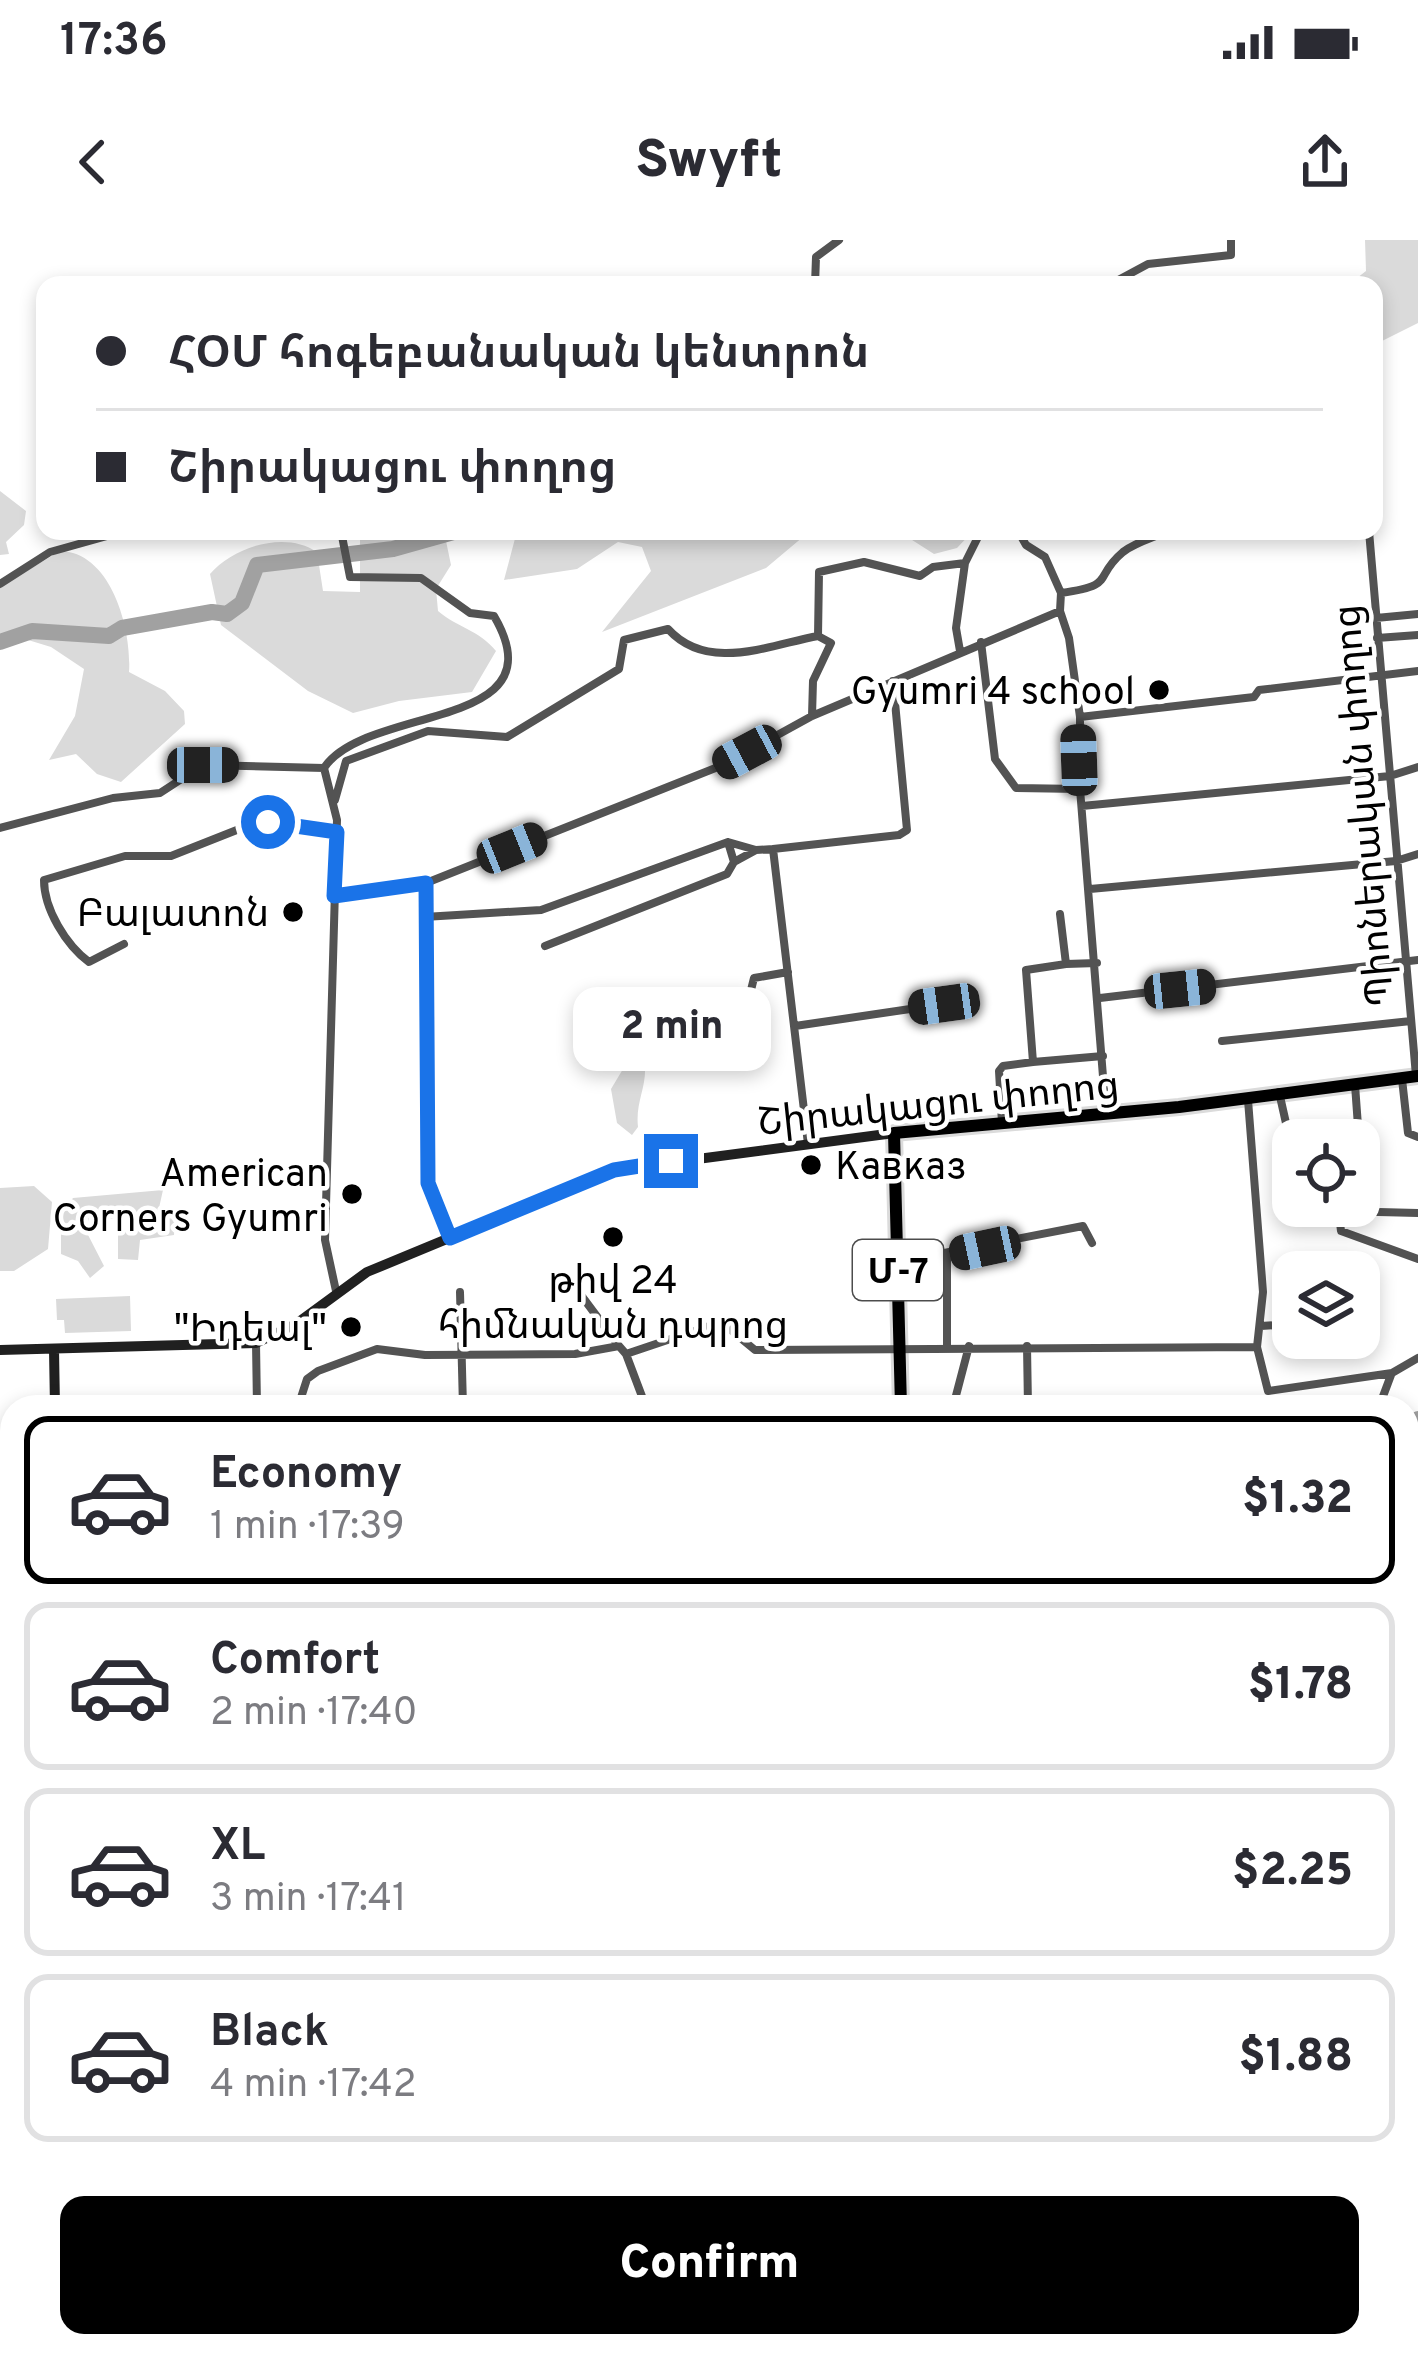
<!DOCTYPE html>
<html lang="en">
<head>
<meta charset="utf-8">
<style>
	body { margin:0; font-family:Overpass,"Noto Sans Armenian",sans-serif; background:#f7f7f7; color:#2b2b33; height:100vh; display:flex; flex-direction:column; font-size:45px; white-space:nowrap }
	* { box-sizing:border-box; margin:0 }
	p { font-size:39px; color:#7c7c81 }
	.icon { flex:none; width:66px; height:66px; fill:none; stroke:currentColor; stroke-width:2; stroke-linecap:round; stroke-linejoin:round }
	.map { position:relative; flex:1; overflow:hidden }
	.panel { position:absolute; left:0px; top:1155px; width:1419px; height:963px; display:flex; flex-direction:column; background:#fff; border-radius:36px 36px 0 0; box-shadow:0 6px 18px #0003 }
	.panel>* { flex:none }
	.guide { position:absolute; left:36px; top:36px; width:1347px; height:264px; border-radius:24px; box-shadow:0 6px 18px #0003; display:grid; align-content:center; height:264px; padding:0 60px; background:#fff }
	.tools { position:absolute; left:1272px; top:879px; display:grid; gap:24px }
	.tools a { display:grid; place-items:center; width:108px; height:108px; border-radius:24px; background:#fff; box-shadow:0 6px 18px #0003; font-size:60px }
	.end { position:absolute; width:54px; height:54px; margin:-27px; border:15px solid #1a73e8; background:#fff; box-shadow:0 0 0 6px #fff }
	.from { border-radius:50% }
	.bubble { position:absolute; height:84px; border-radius:24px; background:#fff; box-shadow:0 6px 18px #0003; font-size:39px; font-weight:800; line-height:84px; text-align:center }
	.car { position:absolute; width:36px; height:72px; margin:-36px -18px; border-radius:15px; box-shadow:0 0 9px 3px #0007; background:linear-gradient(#222 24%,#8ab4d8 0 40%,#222 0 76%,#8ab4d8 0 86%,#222 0) }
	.guide b { display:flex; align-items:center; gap:42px; height:114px; font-size:45px }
	.guide b+b { border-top:3px solid #e1e1e2 }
	.guide i { width:30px; height:30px; background:#2b2b33 }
	ul { padding:21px 0 0; list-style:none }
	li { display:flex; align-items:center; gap:36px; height:168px; margin:0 24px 18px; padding:0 36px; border:6px solid #e1e1e2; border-radius:24px }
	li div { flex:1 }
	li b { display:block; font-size:45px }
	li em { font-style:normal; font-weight:800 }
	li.on { border-color:#000 }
	li>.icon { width:108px; height:108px; stroke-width:1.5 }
	.primary-button { display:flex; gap:24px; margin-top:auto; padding:24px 60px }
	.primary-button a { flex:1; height:138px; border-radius:24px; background:#000; color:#fff; font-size:48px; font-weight:800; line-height:138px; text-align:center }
	.status { display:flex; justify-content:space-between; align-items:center; height:84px; padding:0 60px; background:#fff; direction:ltr }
	.status svg { height:33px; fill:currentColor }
	header { display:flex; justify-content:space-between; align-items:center; height:156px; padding:0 60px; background:#fff; font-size:54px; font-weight:800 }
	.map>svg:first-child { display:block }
</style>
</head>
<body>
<div class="status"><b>17:36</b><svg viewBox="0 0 49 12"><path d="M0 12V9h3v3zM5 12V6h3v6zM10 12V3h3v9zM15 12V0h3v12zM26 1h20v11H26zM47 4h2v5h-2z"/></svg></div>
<header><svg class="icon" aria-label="back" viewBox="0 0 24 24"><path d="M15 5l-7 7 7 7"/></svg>Swyft<svg class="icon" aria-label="share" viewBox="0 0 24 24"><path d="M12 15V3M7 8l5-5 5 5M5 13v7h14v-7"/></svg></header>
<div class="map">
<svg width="1418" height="2116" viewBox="0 0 1418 2116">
	<rect width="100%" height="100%" fill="#fff"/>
	<path fill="#dadada" d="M1365,0H1418V83L1374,105V45H1348L1366,31Z
		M0,251L26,271L24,285L6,302L9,314L0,315Z
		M360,291H452L446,301L451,325L436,349L438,371C458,388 479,390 496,411L472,452L399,461L353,473L308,451L221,385L210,334C233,307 285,290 317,312L323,351L360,352Z
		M517,291H810L766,328L602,392L651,331L642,307L618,302L577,329L504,340Z
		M898,291H973L957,308L934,314Z
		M60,311C112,312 132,391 129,432L165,451L184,471L185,484L121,542L97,534L76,514L49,520L75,476L84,429L51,407L15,396L0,404V347Z
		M632,814L644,818C649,845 635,860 638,887L632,895L617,883L611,849Z
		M34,946L52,962L48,1009L14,1031H0V948Z
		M163,950L159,968L175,979L174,995L140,1000L138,1020L118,1019V979L89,977L86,991L104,1026L90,1038L78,1021L61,1014V974L73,958Z
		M130,1056L131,1091L65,1093L64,1080H57L56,1059Z
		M1407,1886H1418V2083H1407Z
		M86,2106H201V2116H85Z"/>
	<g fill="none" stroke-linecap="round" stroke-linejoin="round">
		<path stroke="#a1a1a1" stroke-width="16" d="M0,402L32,391L109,396L122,388L212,372L227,374L242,363L257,325L393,309L457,291
			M1407,1187L1418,1179"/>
		<g stroke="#dbdbdb" stroke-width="18">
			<path id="primary" d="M901,1167L894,893L1179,867L1418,836"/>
		</g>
		<g stroke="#dbdbdb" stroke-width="20">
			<path id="highway" d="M0,2074L12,2075
				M738,2106L771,2116
				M872,2106L886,2116
				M917,2106V2116
				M1386,2106L1418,2107
				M232,2111L625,2106
				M72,2116L73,2106
				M211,2116V2106
				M795,2116L799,2106"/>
		</g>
		<path stroke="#535353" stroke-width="8" d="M815,45L816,17L839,0
			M1109,45L1148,24L1231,15V0
			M1018,291L1026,305L1045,317L1061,353L1060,371L1069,398L1080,477V549L1106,874
			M1369,291L1416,836
			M965,323L981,291
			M0,344L50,312L125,291
			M1061,353C1118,345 1092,338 1123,312C1136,302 1153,298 1168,291
			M1376,378L1418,374
			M1377,398L1418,395
			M981,402L995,519L1016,548L1080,549
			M812,476L813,441L831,403L818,396L819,332L864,322L920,336L933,327L965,323L956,388L960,411
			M1080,477L1254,457L1259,450L1418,431
			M335,560L346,521L428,491L507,497L619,429L624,400L668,389C708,433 769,405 818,396
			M1082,566L1390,536L1418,527
			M0,588L113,558L160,553L203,525L324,528
			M734,622L756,610L773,609
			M426,643L428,943L450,998
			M1090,649L1396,621L1418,614
			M334,656L426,643L723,525L812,476L1060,371
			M1060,674L1066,724L1097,723
			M424,677L541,670L728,602L756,610
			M124,704L89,722C66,705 44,669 44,640L125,616H171L252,584L337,592
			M545,706L727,634L734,622L728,602
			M1100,758L1418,720
			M682,771L749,758L754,738L788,732
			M795,786L944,764
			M1222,801L1411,781
			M1033,822L1103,816
			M1402,839L1408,893L1418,897
			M1279,852L1288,892L1322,893L1332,900
			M1248,860L1263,1052L1257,1107L1268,1151L1392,1133L1418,1118
			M1002,883L999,831L1003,826L1033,822L1026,730L1066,724
			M1333,900L1358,886L1355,845
			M808,904L773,609L899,595L907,590L893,441
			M1338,966L1341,991L1418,1019
			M1339,971L1418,973
			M898,1022L1083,986L1092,1003
			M572,1043L619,1106
			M336,1051L325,1000L337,580L324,528C366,464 562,492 494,376L470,373L421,338L350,337L341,291
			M460,1052L463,1167
			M1261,1086L1293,1084
			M256,1103L257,1167
			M947,1105V1016
			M1027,1106L1028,1167
			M626,1114L646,1167
			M298,1167L307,1139L318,1131L377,1109L425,1115L575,1114L619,1106L626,1114L721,1082L755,1110L1257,1107
			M953,1167L969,1106
			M1379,1167L1391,1135
			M1407,1212L1418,1204
			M0,1261H12
			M0,1342H12
			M1407,1362L1418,1322
			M1407,1376L1418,1377
			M0,1471H12
			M1407,1547L1418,1606
			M0,1599H12
			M0,1665H12
			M1407,1672L1418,1671
			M0,1709H12
			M0,1778H12
			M0,1838L12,1836
			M1407,1992H1418
			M0,2033H12"/>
		<path stroke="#202020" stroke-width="10" d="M0,1110L256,1103L296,1084L367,1032L614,930L894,893
			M54,1110L55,1167
			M1407,1840H1418
			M1407,1877L1418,1878"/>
		<use href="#primary" stroke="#000" stroke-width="12"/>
		<use href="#highway" stroke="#000" stroke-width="14"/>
	</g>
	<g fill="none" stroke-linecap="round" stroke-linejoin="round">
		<path stroke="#1a73e8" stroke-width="15" d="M268,582L337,592L334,656L426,643L428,943L450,998L614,930L671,921"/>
	</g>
	<g fill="#000" stroke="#fff" stroke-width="4.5">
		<circle cx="1159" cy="450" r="12"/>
		<circle cx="293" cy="672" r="12"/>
		<circle cx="811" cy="925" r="12"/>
		<circle cx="352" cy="954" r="12"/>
		<circle cx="613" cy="997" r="12"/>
		<circle cx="351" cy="1087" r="12"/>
	</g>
	<g text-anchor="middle" stroke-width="9" stroke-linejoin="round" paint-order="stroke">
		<rect fill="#fff" stroke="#4c4c4c" stroke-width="3" x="853" y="1000" width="90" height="60" rx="9"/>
		<g font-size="36" font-weight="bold" fill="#000">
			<text x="898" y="1043">Մ-7</text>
		</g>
		<g font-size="39" fill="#000" stroke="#fff" text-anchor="end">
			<text x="1135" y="464">Gyumri 4 school</text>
			<text x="269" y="686">Բալատոն</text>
			<text x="835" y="939" text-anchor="start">Кавказ</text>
			<text x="328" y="946">American<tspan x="328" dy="45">Corners Gyumri</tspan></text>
			<text x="613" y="1053" text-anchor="middle">թիվ 24<tspan x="613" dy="45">հիմնական դպրոց</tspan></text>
			<text x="327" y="1101">"Իդեալ"</text>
		</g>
		<g font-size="39" fill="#000" stroke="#fff">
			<text transform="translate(1362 566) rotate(-95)" y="14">Պիոներական փողոց</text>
			<text transform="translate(938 862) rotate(-6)" y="14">Շիրակացու փողոց</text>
		</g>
	</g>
</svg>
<div class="tools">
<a><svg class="icon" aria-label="locate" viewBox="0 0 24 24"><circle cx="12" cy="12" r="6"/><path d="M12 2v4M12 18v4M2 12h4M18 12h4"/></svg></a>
<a><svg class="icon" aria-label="layers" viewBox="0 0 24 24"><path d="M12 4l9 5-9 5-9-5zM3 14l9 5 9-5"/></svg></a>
</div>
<i class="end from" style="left:268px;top:582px"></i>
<i class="end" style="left:671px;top:921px"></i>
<div class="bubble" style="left:573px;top:747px;width:198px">2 min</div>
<i class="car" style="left:747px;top:512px;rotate:242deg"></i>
<i class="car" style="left:1079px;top:520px;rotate:358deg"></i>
<i class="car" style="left:203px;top:525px;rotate:90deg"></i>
<i class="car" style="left:512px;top:608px;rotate:68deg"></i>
<i class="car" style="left:1180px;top:749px;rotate:84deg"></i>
<i class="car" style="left:944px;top:764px;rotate:262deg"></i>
<i class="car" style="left:985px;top:1008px;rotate:258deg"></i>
<div class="guide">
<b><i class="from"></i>ՀՕՄ հոգեբանական կենտրոն</b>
<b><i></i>Շիրակացու փողոց</b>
</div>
<section class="panel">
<ul>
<li class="on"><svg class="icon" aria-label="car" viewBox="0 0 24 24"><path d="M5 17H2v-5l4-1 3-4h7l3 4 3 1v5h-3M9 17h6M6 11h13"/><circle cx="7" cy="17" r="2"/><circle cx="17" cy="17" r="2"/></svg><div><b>Economy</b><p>1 min · 17:39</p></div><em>$1.32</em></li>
<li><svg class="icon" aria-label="car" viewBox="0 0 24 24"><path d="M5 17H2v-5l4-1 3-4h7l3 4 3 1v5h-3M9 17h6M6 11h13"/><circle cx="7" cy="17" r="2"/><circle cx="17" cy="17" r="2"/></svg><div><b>Comfort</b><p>2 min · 17:40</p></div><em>$1.78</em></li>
<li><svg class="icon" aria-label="car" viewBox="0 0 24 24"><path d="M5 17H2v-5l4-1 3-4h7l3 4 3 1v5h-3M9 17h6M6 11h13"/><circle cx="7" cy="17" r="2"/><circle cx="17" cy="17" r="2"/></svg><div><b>XL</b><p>3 min · 17:41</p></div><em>$2.25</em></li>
<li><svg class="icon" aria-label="car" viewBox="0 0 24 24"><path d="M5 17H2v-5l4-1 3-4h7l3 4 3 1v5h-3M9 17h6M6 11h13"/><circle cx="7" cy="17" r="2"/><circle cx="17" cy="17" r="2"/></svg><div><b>Black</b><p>4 min · 17:42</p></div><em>$1.88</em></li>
</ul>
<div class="primary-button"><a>Confirm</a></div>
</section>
</div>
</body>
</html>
